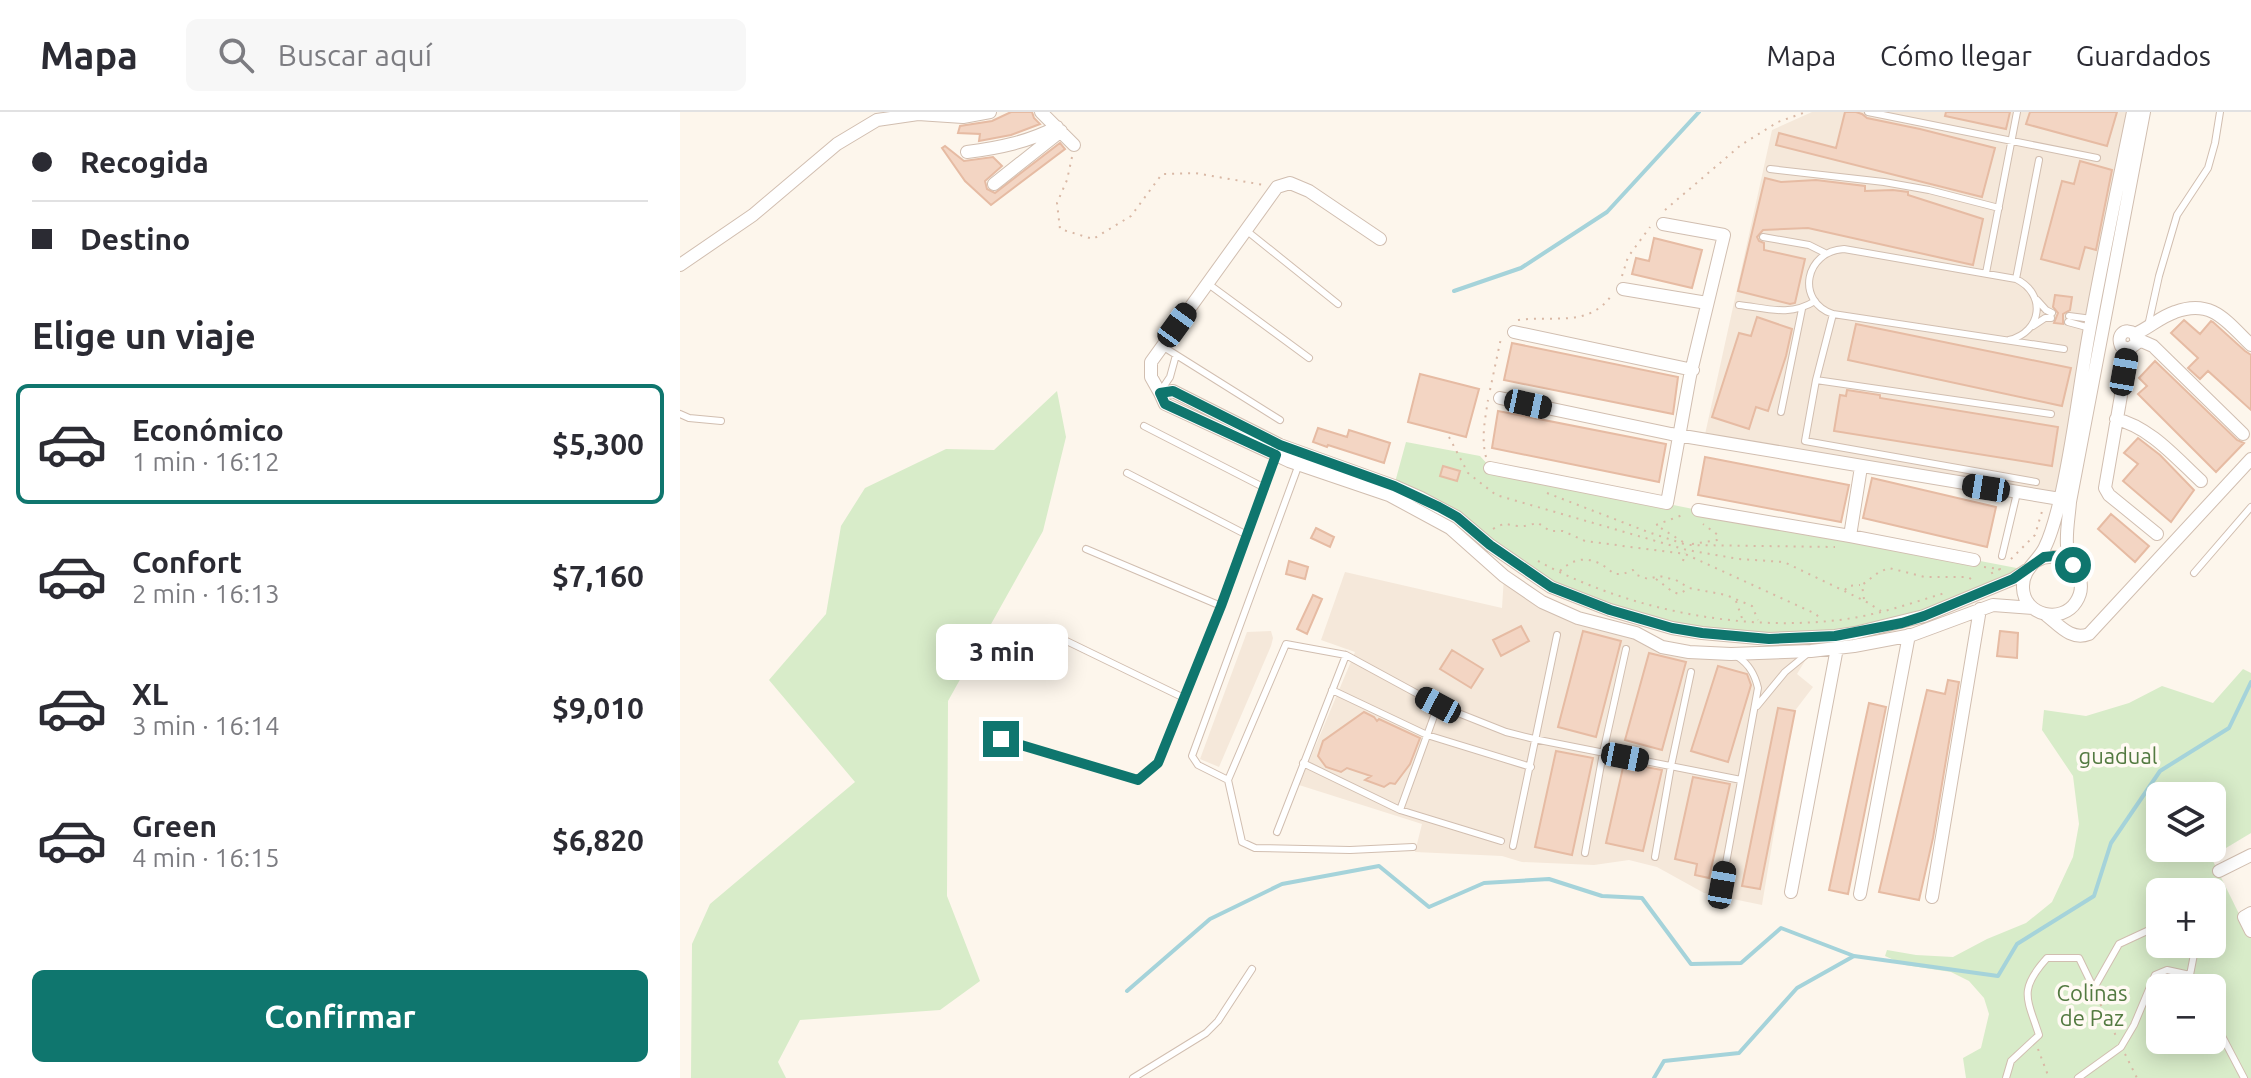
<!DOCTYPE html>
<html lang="es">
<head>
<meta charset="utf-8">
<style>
	body { margin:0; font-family:Ubuntu,sans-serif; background:#f7f7f7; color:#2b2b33; height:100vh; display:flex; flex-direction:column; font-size:30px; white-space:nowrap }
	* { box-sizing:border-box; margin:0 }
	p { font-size:26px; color:#7c7c81 }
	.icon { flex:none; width:44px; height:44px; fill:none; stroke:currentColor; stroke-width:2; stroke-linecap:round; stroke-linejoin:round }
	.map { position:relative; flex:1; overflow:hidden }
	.sheet { display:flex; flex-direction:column; background:#fff; width:680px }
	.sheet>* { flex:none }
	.hud { display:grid; align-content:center; height:176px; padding:0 32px; background:#fff }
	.fabs { position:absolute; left:1466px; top:670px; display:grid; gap:16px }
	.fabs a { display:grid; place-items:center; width:80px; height:80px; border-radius:12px; background:#fff; box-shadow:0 4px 20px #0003; font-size:40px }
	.end { position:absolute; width:36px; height:36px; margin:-18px; border:10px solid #0f766e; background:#fff; box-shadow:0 0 0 4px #fff }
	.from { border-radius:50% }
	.bubble { position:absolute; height:56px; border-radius:12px; background:#fff; box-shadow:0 4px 20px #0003; font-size:26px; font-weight:700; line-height:56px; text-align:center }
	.car { position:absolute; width:24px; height:48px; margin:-24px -12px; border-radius:10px; box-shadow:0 0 6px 2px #0007; background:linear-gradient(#222 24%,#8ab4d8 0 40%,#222 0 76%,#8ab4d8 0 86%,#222 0) }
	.hud b { display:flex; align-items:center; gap:28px; height:76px; font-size:30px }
	.hud b+b { border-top:2px solid #e1e1e2 }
	.hud i { width:20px; height:20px; background:#2b2b33 }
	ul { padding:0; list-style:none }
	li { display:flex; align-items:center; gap:24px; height:120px; margin:0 16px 12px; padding:0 16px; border:4px solid transparent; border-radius:12px }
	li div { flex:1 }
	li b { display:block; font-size:30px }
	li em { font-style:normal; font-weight:700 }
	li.on { border-color:#0f766e }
	li>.icon { width:72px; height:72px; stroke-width:1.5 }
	h2 { padding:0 32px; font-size:36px; line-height:96px }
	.action { display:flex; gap:16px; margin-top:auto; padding:16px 32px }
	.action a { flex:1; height:92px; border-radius:12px; background:#0f766e; color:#fff; font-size:32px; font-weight:700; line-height:92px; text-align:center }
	header { display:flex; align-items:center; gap:48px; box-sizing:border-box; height:112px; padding:0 40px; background:#fff; border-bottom:2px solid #e1e1e2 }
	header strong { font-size:38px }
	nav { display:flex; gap:44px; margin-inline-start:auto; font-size:28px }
	.search { width:560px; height:72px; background:#f7f7f7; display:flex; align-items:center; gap:20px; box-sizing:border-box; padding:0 28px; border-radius:12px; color:#7c7c81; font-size:30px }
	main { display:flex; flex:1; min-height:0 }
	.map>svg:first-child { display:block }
</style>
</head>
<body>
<header>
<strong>Mapa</strong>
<div class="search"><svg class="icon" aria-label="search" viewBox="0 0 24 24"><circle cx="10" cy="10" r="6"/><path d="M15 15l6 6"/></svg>Buscar aquí</div>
<nav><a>Mapa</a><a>Cómo llegar</a><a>Guardados</a></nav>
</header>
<main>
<section class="sheet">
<div class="hud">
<b><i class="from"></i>Recogida</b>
<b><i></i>Destino</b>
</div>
<h2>Elige un viaje</h2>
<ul>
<li class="on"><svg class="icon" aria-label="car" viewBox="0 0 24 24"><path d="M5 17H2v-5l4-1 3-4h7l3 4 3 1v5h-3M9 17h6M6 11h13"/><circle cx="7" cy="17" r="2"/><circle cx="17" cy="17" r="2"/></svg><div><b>Económico</b><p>1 min · 16:12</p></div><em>$5,300</em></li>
<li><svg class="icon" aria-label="car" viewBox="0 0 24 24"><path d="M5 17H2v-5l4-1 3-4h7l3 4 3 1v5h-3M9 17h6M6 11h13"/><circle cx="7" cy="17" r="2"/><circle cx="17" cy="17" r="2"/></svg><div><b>Confort</b><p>2 min · 16:13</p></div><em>$7,160</em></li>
<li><svg class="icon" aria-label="car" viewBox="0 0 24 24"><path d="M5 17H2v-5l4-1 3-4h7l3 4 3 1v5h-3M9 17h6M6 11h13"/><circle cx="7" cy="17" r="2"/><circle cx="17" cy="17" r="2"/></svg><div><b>XL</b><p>3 min · 16:14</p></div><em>$9,010</em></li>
<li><svg class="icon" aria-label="car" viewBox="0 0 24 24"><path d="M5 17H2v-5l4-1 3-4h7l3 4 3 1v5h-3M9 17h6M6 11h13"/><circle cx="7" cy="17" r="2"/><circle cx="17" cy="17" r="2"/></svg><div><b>Green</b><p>4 min · 16:15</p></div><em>$6,820</em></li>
</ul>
<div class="action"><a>Confirmar</a></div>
</section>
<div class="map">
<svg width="1571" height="966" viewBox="0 0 1571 966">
	<rect width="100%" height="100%" fill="#fdf6ec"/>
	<path fill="#f5e8da" d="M1132,0H1453L1380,387L1024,327L1092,18Z
		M665,460L822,496L824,464L862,490L982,535L1131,539L1117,562L1133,575L1114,600L1082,793L1024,781L977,755L949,748L914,753L842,750L822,744L735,740L742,712L619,673L675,540L641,528Z
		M591,519L593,526L591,534L539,655L520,647L567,520Z"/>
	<path fill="#d8ecc9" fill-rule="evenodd" d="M377,279L386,325L363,419L268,589L267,784L300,869L260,898L120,908L98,950L106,966H11L12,832L30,792L175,670L89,568L146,502L161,414L185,376L266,337L314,338Z
		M726,330L800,344L811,356L1018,398L1170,424L1347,458L1266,496L1155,524L1022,521L888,482L777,405L714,374Z
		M1563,557L1571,561V721L1531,745L1561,806L1571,819V966H1286L1283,946L1301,936L1309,902L1304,886L1289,869L1271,860L1225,853L1205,844L1207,838L1236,843L1273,845L1307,827L1346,811L1372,790L1393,745L1399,712L1393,664L1362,618L1364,598L1406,604L1449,591L1482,574L1533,591ZM1480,684H1532V736H1480ZM1480,780H1532V832H1480ZM1480,876H1532V928H1480Z"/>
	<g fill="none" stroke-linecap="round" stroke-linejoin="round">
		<path stroke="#a5d3da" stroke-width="4" d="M774,179L841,156L927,100L1019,0
			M447,879L530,807L602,772L699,754L749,795L804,771L869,767L922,784L962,786L1011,852L1061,851L1101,816L1174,844
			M974,966L984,949L1059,941L1117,876L1174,844L1318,864L1337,832L1414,784L1431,731L1480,659L1549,616L1571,570"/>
	</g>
	<path fill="#f3d5c3" stroke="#e6bba3" stroke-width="2" d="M331,0H352L354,6L360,12L331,23L299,29L300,22L278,21L280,14L312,9Z
		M1165,0H1176L1182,2L1187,6L1240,17L1315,36L1302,85L1096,33L1099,21L1156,36Z
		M1266,0H1330L1326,17L1265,4Z
		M1350,0H1437L1427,34L1346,12Z
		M380,31L385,37L311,93L285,69L262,36L265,34L284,49L313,45L322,54L305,69L307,77L315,81Z
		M1400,49L1432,58L1416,138L1405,135L1399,157L1361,147L1382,69L1394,72Z
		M1085,66L1101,70L1136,68L1185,74V79L1213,78L1228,80V83L1303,107L1293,153L1128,116L1083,118L1077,125L1079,129L1084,131V138L1125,147L1115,191L1110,192L1058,179Z
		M974,126L1022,138L1012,176L952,162L956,146L969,149Z
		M1375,183L1392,185L1390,198L1383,202V212L1374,211L1378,201L1373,195Z
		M1077,205L1112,217L1106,244L1088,299L1076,295L1069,317L1032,305L1059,221L1071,224Z
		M1504,208L1520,222L1531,209L1533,210L1565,239L1571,243V298L1528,259L1520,267L1508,256L1518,246L1491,221Z
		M1176,212L1391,256L1382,294L1168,248Z
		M832,231L998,265L993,302L824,268Z
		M1475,249L1557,328L1564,331L1536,360L1458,282L1467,274L1459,266Z
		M740,262L799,277L786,325L728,310Z
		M1167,278L1200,283V286L1378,315L1372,354L1154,319L1160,283L1166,284Z
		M818,299L986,332L979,370L812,336Z
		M638,316L667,325L669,318L710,331L704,351L648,333L647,335L633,330Z
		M1458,326L1480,343L1514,378L1491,410L1443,369L1458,352L1444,341Z
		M1025,345L1169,373L1161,410L1018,383Z
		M763,354L780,359L777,369L760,364Z
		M1192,366L1316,395L1307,435L1183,406Z
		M1431,402L1469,434L1455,450L1418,417Z
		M636,416L654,425L650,435L631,426Z
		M609,449L628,455L625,467L606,462Z
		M633,483L642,487L627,522L617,517Z
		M841,514L849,529L821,544L813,528Z
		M903,519L941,529L916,625L878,615Z
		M1320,519L1338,521L1337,546L1317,544Z
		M772,538L803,557L791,576L760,557Z
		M969,541L1006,550L982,638L945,628Z
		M1038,554L1067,562L1071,573L1048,650L1011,639Z
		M1268,568L1279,570L1253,726L1239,788L1199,780L1247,578L1265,582Z
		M1189,591L1206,595L1168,782L1149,778Z
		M1098,596L1115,599L1080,777L1062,774Z
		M684,600L694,605L697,609L699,607L740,626L730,652L715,672L710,671L704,675L685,668L691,664L667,656L661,660L646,655L638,644L643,629Z
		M876,639L913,646L892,743L855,735Z
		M944,651L982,658L963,739L926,731Z
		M1013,665L1050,672L1029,766L1015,763L1017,752L995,747Z"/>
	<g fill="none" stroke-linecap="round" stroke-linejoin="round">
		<g stroke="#d1beb0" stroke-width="8">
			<path id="lane" d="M1188,0L1417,46
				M1090,57L1204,70L1249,78L1319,96
				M567,119L658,192
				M1083,125L1129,133L1145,141
				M1306,161L1337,0
				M1336,167L1359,48
				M527,171L629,246
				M1357,188L1366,198L1372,201
				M1059,193C1086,196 1110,205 1135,189
				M1153,202L1136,268L1125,329L1356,370
				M1389,204L1412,207
				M1388,210L1410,216
				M1353,214L1365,206H1371
				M1468,214L1479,164L1497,103L1528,56L1535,31L1540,0
				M1329,228C1362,220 1367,182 1336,167L1164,137C1125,139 1115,189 1153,202L1384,237
				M482,234L600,308
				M1136,268L1371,302
				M480,280L490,265L496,243
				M1101,300L1122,197
				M0,302L9,306L41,309
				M464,314L585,376
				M619,352L512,644L518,653L548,668L562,730L575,736L670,738L733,735
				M447,361L567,423
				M406,437L541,494
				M1322,444L1337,381
				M1514,461L1571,395
				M370,521L504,586
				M652,578L747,623L851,655
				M1077,594L1105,560L1127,542
				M321,627L458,668L478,651L541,494L596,343
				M623,651L720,698L821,729
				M548,668L606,532L666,543L758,593L826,620L854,627L1061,668
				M720,698L758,593
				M597,720L666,543
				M833,734L877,523
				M905,741L923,641L946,537
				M975,745L991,654L1011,560
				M1042,773L1078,576C1075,563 1070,553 1058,545
				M1516,832L1510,863L1517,876
				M1414,876L1439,832L1480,813
				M1532,905L1564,966
				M453,966L526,921L538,909L572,857
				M1326,966L1331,949L1359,923C1347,886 1338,878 1367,846H1399L1414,877
				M1398,966L1441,935L1454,913L1475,863L1487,858L1510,863"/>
		</g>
		<g stroke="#d1beb0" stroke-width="14">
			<path id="street" d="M361,0L394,33
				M1453,0C1438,74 1422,147 1409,221C1399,276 1393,333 1380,388C1376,404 1372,421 1365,435C1358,450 1342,457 1343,476C1344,504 1382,512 1396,490C1410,469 1390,453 1387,433C1386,419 1389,404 1390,390L1464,0
				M287,40C319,36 348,30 377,15
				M314,72L381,19
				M0,153L73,103L157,32L197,8L238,2L283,5L310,0
				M943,177L1027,191
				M834,220L1013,258
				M1455,222L1457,231L1449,237L1425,376L1429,383L1477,422
				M1457,227L1473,234L1563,322
				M1449,237L1441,234C1436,223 1445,215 1455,222C1469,216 1480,205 1495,200C1532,186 1547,210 1571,233
				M480,281L471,265V250L597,75L610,71L629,79L700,127
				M820,286L991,322L1380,387
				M1436,307C1470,315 1496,346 1521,369
				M810,356L987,391L1010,264L1044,123L983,112
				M1018,398L1170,424L1294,448
				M1170,424L1181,355
				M1356,449C1369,442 1380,444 1393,453
				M1347,458L1333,467L1244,504L1175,521L1155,524L1089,527L1022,521L992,516L930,498L871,475L810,433L777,405L741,386L714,374L600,333L493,279L480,281L485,292L609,349L709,383L770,416L824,464L862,490L898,506L956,521L982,535L1009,540L1051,542L1131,539L1174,534L1232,523L1313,493L1353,496
				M1366,503C1379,513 1391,529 1409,522L1571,347
				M1539,759L1571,743
				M1111,780L1157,536
				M1180,782L1229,523
				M1252,785L1300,497
				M1571,801L1564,805L1571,819"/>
		</g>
		<path stroke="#d9b8a5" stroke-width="2" stroke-dasharray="2 6" stroke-linecap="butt" d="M392,45L387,68L377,91L380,117L413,127L451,104L482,62L515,61L584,73
			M985,98L1061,33L1098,10L1126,0
			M942,164L948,145L970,115
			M838,208C872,203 908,216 931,184
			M810,278L821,226
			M769,325L788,361L816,383L1007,438L1059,447L1104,450L1185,489L1201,499
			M806,345C801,326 805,308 808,288
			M867,381L968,420L1007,433L1155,435
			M813,417C827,409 825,413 838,414C844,415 852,412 858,411L870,419H883L905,429L1005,442L1136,502L1141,508
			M1003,430L976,413L1005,402
			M1012,432L1037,428L1038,426V423L1023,412
			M1331,447L1355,423L1363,396
			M858,449C946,497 1059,520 1159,508C1195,504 1231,491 1265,481
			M1003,449L1005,441
			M1304,455L1320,457L1308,463
			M880,459C899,441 917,446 934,462H943L953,458L957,463L968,467L979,464L996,468L1009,476L1046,483L1072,494L1078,508
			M976,467L993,480L999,482L1008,477
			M1165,478L1168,474L1180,473
			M1184,487L1182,473L1199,460L1209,456L1245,465H1288L1294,469
			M1056,489L1063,509
			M1417,885L1437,926
			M1358,937L1369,966
			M1445,942L1457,966"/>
		<use href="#lane" stroke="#fff" stroke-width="6"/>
		<use href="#street" stroke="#fff" stroke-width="12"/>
	</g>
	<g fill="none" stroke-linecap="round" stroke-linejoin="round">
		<path stroke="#0f766e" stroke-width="10" d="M321,627L458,668L478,651L541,494L596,343L485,292L480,281L493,279L600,333L714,374L759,395L777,405L810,433L871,475L930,498L992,516L1022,521L1089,527L1155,524L1222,511L1244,504L1333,467L1364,445L1374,444L1384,447L1393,453"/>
	</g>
	<g text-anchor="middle" stroke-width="7" stroke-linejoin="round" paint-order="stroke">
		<g font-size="22" fill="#537a41" stroke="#fffaf3">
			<text x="1438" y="652">guadual</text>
			<text x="1412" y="889">Colinas<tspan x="1412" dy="25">de Paz</tspan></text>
		</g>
	</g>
</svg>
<div class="fabs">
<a><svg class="icon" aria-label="layers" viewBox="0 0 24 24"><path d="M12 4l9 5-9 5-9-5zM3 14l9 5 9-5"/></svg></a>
<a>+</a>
<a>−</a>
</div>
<i class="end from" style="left:1393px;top:453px"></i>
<i class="end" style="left:321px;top:627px"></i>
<div class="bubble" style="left:256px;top:512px;width:132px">3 min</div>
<i class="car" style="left:497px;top:213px;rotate:36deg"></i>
<i class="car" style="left:1444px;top:260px;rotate:10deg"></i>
<i class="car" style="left:848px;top:292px;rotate:102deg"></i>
<i class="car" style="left:1306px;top:376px;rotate:279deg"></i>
<i class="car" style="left:758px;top:593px;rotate:298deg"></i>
<i class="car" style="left:945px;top:645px;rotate:101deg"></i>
<i class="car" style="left:1042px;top:773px;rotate:10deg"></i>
</div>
</main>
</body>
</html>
